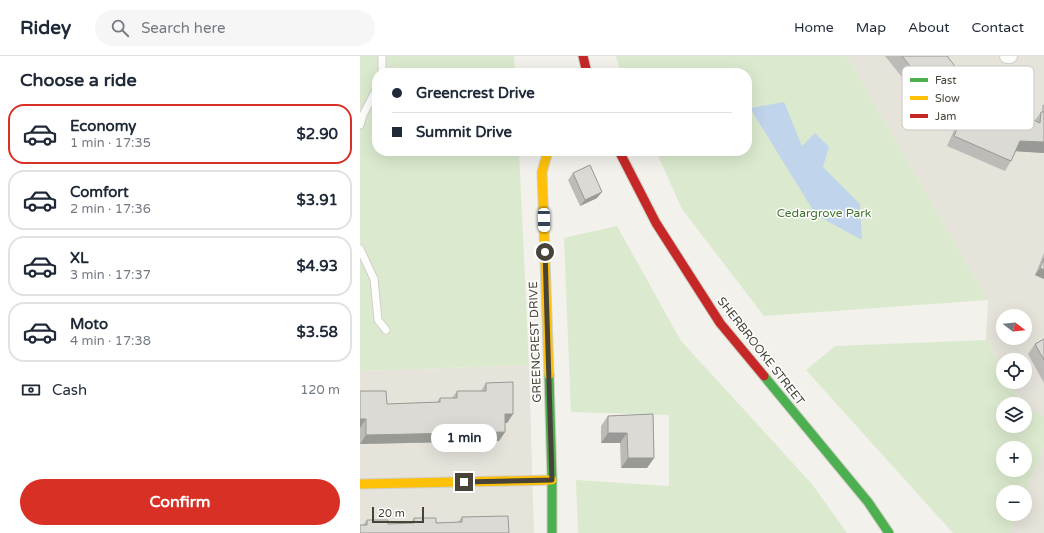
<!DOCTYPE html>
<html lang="en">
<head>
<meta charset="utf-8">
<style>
	body { margin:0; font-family:"Varela Round",sans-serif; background:#f6f6f7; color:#1f2937; height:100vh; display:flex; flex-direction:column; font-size:15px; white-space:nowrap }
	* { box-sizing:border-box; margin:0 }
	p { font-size:13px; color:#747a83 }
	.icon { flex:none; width:22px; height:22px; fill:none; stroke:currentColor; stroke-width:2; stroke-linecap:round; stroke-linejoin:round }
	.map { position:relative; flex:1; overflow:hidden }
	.drawer { display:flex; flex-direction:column; background:#fff; width:360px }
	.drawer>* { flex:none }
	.banner { position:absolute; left:12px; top:12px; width:380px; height:88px; border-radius:16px; box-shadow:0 4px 16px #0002; display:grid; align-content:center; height:88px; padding:0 20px; background:#fff }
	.needle { width:26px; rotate:106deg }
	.fabs { position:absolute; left:636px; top:253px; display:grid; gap:8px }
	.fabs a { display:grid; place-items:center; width:36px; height:36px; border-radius:50%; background:#fff; box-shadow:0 4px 16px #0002; font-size:20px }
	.scale { position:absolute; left:12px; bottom:10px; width:52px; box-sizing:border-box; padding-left:4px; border:2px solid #474338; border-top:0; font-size:11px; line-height:14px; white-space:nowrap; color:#474338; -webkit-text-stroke:3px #fff; paint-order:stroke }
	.end { position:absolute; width:18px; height:18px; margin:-9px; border:5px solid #474338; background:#fff; box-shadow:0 0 0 2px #fff }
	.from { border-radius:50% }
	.bubble { position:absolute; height:28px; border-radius:14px; background:#fff; box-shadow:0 4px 16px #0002; font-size:13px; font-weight:700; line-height:28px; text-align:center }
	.car { position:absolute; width:12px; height:24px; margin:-12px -6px; border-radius:5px; box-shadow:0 0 3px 1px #0007; background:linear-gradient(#fff 24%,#345 0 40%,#fff 0 76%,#345 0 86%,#fff 0) }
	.banner b { display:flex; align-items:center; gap:14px; height:38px; font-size:15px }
	.banner b+b { border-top:1px solid #e0e1e3 }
	.banner i { width:10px; height:10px; background:#1f2937 }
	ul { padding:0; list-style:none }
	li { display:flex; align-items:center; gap:12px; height:60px; margin:0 8px 6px; padding:0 12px; border:2px solid #e0e1e3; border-radius:16px }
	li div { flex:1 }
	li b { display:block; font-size:15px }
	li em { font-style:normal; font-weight:700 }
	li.active { border-color:#d93025 }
	li>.icon { width:36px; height:36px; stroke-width:1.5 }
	h2 { padding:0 20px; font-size:18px; line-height:48px }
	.pay { display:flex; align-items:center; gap:10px; height:44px; padding:0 20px; font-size:15px }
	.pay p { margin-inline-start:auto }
	.button { display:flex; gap:8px; margin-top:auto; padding:8px 20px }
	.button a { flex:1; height:46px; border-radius:24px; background:#d93025; color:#fff; font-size:16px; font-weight:700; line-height:46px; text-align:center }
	header { display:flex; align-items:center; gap:24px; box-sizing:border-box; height:56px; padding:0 20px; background:#fff; border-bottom:1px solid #e0e1e3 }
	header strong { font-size:19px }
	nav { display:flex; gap:22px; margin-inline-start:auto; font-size:14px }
	.search { width:280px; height:36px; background:#f6f6f7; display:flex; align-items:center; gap:10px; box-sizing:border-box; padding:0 14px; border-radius:22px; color:#747a83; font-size:15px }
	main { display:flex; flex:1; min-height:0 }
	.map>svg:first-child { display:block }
</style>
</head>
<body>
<header>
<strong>Ridey</strong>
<div class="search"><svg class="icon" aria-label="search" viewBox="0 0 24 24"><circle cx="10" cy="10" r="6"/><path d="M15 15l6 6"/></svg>Search here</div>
<nav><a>Home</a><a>Map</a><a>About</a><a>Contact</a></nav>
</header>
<main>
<section class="drawer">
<h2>Choose a ride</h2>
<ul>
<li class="active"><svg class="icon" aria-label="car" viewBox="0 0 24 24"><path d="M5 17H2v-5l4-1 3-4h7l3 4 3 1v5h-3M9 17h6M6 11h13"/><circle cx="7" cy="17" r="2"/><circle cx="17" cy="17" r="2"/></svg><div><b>Economy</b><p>1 min · 17:35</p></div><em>$2.90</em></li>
<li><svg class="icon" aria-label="car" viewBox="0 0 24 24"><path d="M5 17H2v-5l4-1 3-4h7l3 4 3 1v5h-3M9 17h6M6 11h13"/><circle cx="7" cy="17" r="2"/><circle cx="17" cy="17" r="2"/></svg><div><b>Comfort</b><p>2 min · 17:36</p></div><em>$3.91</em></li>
<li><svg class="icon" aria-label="car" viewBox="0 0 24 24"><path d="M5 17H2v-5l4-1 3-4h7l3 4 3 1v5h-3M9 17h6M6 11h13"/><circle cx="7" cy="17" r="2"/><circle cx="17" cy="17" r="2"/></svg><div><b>XL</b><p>3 min · 17:37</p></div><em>$4.93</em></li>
<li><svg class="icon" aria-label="car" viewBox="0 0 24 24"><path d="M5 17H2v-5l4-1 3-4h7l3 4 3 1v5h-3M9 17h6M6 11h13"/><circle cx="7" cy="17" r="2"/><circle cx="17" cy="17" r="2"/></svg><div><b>Moto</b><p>4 min · 17:38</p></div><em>$3.58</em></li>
</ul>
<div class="pay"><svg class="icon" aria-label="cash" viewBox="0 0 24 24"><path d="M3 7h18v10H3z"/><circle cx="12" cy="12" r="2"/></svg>Cash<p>120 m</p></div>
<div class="button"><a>Confirm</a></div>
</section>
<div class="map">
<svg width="684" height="477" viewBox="0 0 684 477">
	<rect width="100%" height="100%" fill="#f2f1ec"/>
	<path fill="#e5e3da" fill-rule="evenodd" d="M487,0H684V360L665,352V348H663L650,326H665V304H643V314L626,284L628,244ZM643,260H665V282H643Z
		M169,309L174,477H0V315Z
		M684,390V477H650L657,458H665V438Z"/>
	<path fill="#dbeace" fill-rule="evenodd" d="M0,0H154L155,17H17V95H159L169,309L0,315Z
		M256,0H487L628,244L404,260L322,153L296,95H387V17H261Z
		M257,170L321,285L452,428L487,477H218L216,424L309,430V359L211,356L204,182Z
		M626,284L643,314V326H650L663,348H643V370H665V351L684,360V390L665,438V436H643V458H657L650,477H593L446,314L475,290ZM643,392H665V414H643Z"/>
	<path fill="#c0d4ec" d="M424,46L442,90L455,77L469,91L463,111L500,148L502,184L456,159L390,52Z"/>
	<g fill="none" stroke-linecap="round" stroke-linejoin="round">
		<g stroke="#d0cfca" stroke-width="9">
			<path id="lane" d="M22,0V17
				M0,69L3,59L17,32
				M0,193L14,223L18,264L26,274"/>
		</g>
		<g stroke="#d0cfca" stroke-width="16">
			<path id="street" d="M647,0H650"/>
		</g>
		<g stroke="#d0cec3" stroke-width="11">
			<path id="fast" d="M189,319L192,424V477
				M404,320L508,446L529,477"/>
		</g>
		<g stroke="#d0cec3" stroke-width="11">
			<path id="slow" d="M188,95L182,116L189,319
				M0,428L192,424"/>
		</g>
		<g stroke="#d0cec3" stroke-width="11">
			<path id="jam" d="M223,0L227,17
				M259,95L296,167L360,267L404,320"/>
		</g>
		<use href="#lane" stroke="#fdfdfc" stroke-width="7"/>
		<use href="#street" stroke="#fdfdfc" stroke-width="14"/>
		<use href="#fast" stroke="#4caf50" stroke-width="9"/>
		<use href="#slow" stroke="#ffc107" stroke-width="9"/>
		<use href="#jam" stroke="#c62828" stroke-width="9"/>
	</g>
	<path fill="#bcbbb7" d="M525,0H589L588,1L604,43L572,68L546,35L549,30Z
		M613,37L675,64L681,56H682V50L684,48V97L656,95L651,105L645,115L587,90L606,47Z
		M213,117L237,142L220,150L208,124Z
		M684,197V223L675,219Z
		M684,283V327L668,298L675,288Z
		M126,327L153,358L147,367H145V376L139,385L0,388V335L27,348L77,346L80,342H92L97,335H121Z
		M293,358L294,402L287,412H261L260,387H241V370L248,360Z
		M102,461L149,477L3,469L7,464L28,468L51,467L54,462L76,467L98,466Z"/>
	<path fill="#999995" d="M612,32L604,43L572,68L580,57Z
		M660,85L684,86V97L653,95Z
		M242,136L237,142L220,150L225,144Z
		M680,212L684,214V223L675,219Z
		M145,358H153L147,367H139Z
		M0,363H6L0,372Z
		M145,376L139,385L0,388L6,379Z
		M248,377H267L260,387H241Z
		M268,402H294L287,412H261Z"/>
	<path fill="#dbdad5" stroke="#999995" d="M542,0H587L612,32L580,57L554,24L558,20Z
		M613,37L680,67L681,56H684V86L660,85L651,105L594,80Z
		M230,109L242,136L225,144L213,117Z
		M684,202V214L680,212Z
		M684,283V304L675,288Z
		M153,326V358H145V376L6,379V363H0V335H26L27,348L80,346V342H97V335H126V327Z
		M293,358L294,402H268L267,377H248V360Z
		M148,460L149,477H0V469H7V464H28V468L54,467V462H76V467L102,466V461Z"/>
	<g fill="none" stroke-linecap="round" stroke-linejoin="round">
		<path stroke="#474338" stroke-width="5" d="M104,426L192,424L185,196"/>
	</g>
	<g text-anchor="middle" stroke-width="3" stroke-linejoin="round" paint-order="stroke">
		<g font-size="12" fill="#40752f" stroke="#fff">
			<text x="464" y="161">Cedargrove Park</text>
		</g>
		<g font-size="12" fill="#474338" stroke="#fff">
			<text transform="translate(175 286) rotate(-92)" y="4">GREENCREST DRIVE</text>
			<text transform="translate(401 295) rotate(52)" y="4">SHERBROOKE STREET</text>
		</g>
	</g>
	<rect x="542" y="10" width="132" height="64" rx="6" fill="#fff" stroke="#c8c7c3" stroke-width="1"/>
	<rect x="550" y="22" width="18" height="4" fill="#4caf50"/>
	<rect x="550" y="40" width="18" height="4" fill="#ffc107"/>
	<rect x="550" y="58" width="18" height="4" fill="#c62828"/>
	<g font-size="11" fill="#474338">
		<text x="575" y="28">Fast</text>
		<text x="575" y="46">Slow</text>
		<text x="575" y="64">Jam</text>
	</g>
</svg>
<div class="fabs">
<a><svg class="needle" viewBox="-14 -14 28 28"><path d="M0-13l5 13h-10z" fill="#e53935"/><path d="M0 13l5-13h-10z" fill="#747a83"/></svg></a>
<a><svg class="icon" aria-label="locate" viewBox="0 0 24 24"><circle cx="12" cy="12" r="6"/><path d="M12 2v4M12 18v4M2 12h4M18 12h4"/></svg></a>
<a><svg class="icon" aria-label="layers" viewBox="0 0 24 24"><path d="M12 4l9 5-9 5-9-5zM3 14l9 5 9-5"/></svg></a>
<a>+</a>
<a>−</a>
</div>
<div class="scale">20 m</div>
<i class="end from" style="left:185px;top:196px"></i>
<i class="end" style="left:104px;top:426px"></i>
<div class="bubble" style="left:71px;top:368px;width:66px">1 min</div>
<i class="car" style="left:184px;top:164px;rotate:179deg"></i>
<div class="banner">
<b><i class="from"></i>Greencrest Drive</b>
<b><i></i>Summit Drive</b>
</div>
</div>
</main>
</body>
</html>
